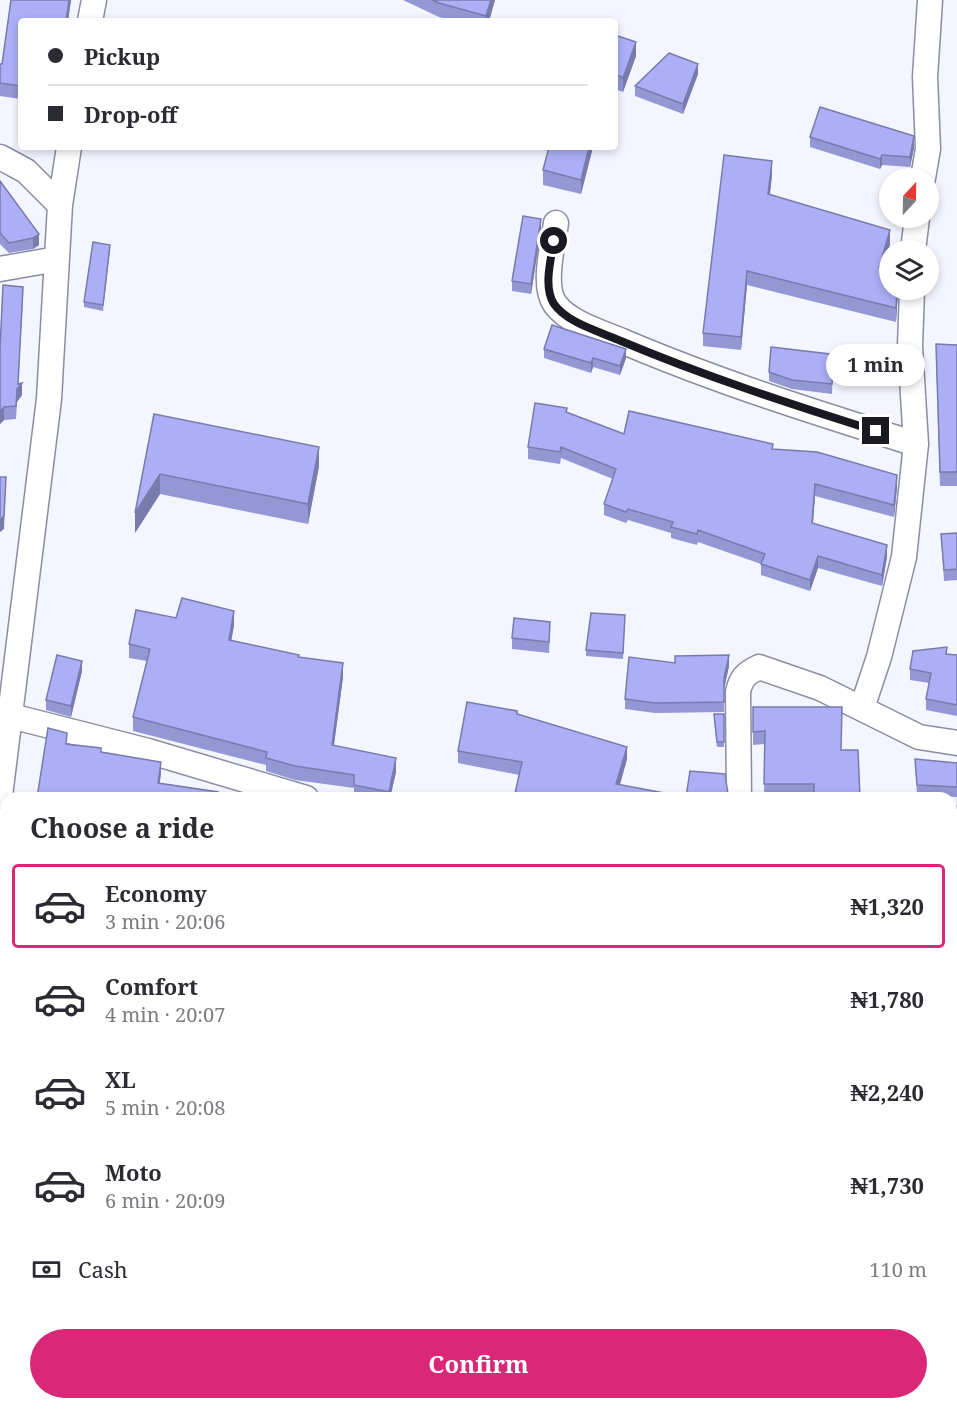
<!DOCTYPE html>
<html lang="en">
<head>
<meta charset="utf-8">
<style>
	body { margin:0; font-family:"Noto Serif",serif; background:#f2f2f3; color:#2b2b33; height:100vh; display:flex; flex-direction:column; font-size:22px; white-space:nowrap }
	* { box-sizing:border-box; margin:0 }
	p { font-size:20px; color:#7c7c81 }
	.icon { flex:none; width:33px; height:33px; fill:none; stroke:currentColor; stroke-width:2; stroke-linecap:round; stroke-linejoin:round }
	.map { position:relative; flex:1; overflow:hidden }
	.drawer { position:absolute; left:0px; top:792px; width:957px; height:618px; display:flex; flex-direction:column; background:#fff; border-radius:18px 18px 0 0; box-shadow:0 3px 9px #0003 }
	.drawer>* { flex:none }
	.top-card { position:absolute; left:18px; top:18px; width:600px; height:132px; border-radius:6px; box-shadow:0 3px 9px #0003; display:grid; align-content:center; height:132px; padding:0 30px; background:#fff }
	.needle { width:39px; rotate:22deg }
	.buttons { position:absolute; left:879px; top:168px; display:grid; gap:12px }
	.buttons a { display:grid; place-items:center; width:60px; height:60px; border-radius:50%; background:#fff; box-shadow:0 3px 9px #0003; font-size:30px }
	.end { position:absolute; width:27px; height:27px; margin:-14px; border:8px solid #191921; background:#fff; box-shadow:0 0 0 3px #fff }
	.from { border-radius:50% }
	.bubble { position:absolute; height:42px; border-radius:21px; background:#fff; box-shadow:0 3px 9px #0003; font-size:20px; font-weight:700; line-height:42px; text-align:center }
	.top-card b { display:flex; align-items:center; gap:21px; height:57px; font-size:22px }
	.top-card b+b { border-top:2px solid #e1e1e2 }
	.top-card i { width:15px; height:15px; background:#2b2b33 }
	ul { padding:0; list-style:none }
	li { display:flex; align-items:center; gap:18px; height:84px; margin:0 12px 9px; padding:0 18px; border:3px solid transparent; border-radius:6px }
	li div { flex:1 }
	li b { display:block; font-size:22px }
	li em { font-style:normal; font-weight:700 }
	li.current { border-color:#db2777 }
	li>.icon { width:54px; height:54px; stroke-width:1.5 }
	h2 { padding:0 30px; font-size:27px; line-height:72px }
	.pay { display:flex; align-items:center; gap:15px; height:66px; padding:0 30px; font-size:22px }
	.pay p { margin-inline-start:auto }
	.button { display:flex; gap:12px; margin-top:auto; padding:12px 30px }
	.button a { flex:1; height:69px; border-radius:36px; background:#db2777; color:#fff; font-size:24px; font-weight:700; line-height:69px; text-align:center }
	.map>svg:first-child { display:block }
</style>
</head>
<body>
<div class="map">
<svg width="957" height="1410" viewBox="0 0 957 1410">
	<rect width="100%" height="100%" fill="#f4f5ff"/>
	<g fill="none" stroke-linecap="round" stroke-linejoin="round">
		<g stroke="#8b8da2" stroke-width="27">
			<path id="minor" d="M90,21L94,0
				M0,157L26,171L60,205
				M923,178L928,149L925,77L930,0
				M556,223C553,244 542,286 555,304C569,323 601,332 622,341C718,382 817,413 916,444
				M913,250L917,218
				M0,269L57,259
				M862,708L879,657L904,557L916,444L910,346L912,290
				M11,716L148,751L306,798
				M0,796L49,399L60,205L69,147
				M739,798L738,692C741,677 747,673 759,667L820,688L919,737L957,743
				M0,984L6,985
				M951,1006L957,1009
				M951,1354H957
				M672,1410L674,1404
				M826,1410L828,1404"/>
		</g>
		<use href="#minor" stroke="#fff" stroke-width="24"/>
	</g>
	<path fill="#9397d4" d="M11,0H71L68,21H21V99L0,96V64H2Z
		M403,0H495L489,21H454L439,17Z
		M615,35L636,56L623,92L615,89Z
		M698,74L683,114L635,96V86Z
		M810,137L914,148L910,167L882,165L880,169L810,147Z
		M545,147H593L581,194L543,185V170L549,148Z
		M772,175L770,195L890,244L883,269L898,290L896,322L747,285L741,350L703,346V333Z
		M0,181L39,245L33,249L9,253L0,244Z
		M541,229L531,294L512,291V281Z
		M110,250L103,311L84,307V302Z
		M23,299L18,384L22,395L17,402L16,419L4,420L0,424V349Z
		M957,345V486H940L936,358Z
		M544,349L626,358L620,375L593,367L591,373L544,358Z
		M830,362H833L832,394L792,389L769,381V372Z
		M567,413L624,434L773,449L897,487L894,517L815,496L813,523L887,557L882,586L818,568L810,591L761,575V564L698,542L697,545L671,538V533L628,520L626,523L604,515V504L613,479L561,458L560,464L528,459V447Z
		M154,414L319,466L308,524L160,494L135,533Z
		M957,533V580L944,581L941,534Z
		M625,615L623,659L586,656V650Z
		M176,618L234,625L231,641L299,657L343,677L334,745L396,772L390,798H354V788L295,780L266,771V765L133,731V717L147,661L129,658V644Z
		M550,632L549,653L512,649V638Z
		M947,654L957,655V716L926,710V699L929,683L910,680V669Z
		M675,663L729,666L724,689V712L655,713L625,709V699Z
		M82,671L71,717L46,710V700Z
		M753,707L841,750L860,798H814V797L764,796L765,744L753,745Z
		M517,714L627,759L620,785L686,797L514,798L519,775L458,763V751Z
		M724,714V747H717L714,719Z
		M915,759L957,763V797L917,795Z
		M957,805V993H951V841Z
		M6,936V966H4Z
		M951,1039L957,1042V1112L951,1110Z
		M6,1083V1224L0,1223V1089Z
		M957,1207V1338H951V1217Z
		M0,1245L6,1247V1291L0,1289Z"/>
	<path fill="#787bac" d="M69,0H71L68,21H66Z
		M491,0H495L489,21H486V16Z
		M636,42V56L623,92V78Z
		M698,64V74L683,114V104Z
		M914,138V148L910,167V157Z
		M589,147H593L581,194V180Z
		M882,155V165L880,169V159Z
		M772,161V175L768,208V194Z
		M541,219V229L531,294V284Z
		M890,230V244L879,282V268Z
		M39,234V245L33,249V238Z
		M747,271V285L741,350V337Z
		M23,287L18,388L22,383V395L17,402L16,419Z
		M897,290H898L896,322V308Z
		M626,349V358L620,375V366Z
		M593,358V367L591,373V363Z
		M4,407V420L0,424V412Z
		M319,447V466L308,524V504Z
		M160,474V494L135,533V513Z
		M897,475V487L894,517V505Z
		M6,477L4,529L0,532V520Z
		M815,484V496L812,534V523Z
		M887,545V557L882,586V575Z
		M818,556V568L810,591V580Z
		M234,611V625L229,654V640Z
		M729,655V666L724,689V678Z
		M82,661V671L71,717V706Z
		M343,663V677L332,759V745Z
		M627,747V759L616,797V784Z
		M396,758V772L390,798H389V792Z
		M161,762V774L158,796V783Z
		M957,1393V1404L954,1410H949Z"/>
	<path fill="#abb0f6" stroke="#787bac" stroke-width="1.5" d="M11,0H69L66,21H21V86L0,83V64H2Z
		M432,0H491L486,16L439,3Z
		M615,35L636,42L623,78L615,74Z
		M669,53L698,64L683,104L635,86Z
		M820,107L914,136L910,157L882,155L880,159L810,137Z
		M549,147H589L581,180L543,170Z
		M724,155L772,161L768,194L890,230L879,268L890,271V290H897L896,308L747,271L741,337L703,333Z
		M0,181L39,234L33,238L9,243L0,233Z
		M523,216L541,219L531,284L512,281Z
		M93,242L110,245L103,305L84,302Z
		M3,285L23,287L18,384L22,383L17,389L16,406L4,407L0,412V349Z
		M552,325L626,349L620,366L593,358L591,363L544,349Z
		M936,344L957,345V472H940Z
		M771,347L830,354V362H833L832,384L792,380L769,372Z
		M535,403L567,408L566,412L624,434L629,411L773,444L772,449L817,452L897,475L894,505L815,484L812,523L887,545L882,575L818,556L810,580L761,564L765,554L698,530L697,534L671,527L673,522L628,509L626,512L604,504L616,469L561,447L560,452L528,447Z
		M154,414L319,447L308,504L160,474L135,513Z
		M0,477H6L4,516L0,520Z
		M957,533V569L944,570L941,534Z
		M182,598L234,611L229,640L299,655L298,657L343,663L332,745L396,758L389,792L354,785V775L295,766L266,758L267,752L133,717L150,649L129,644L136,610L176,618Z
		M591,613L625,615L623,653L586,650Z
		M514,618L550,622L549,642L512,638Z
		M947,647L946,654L957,655V705L926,699L931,673L910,669L913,651Z
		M57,655L82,661L71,706L46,700Z
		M729,655L724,678V702L655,703L625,699L629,657L675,663V656Z
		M467,702L517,711V714L627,747L616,784L686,797L690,771L725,774L728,794V798H514L522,762L458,751Z
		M753,707H842L841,750H858L860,798H814V784H764L765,731L753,732Z
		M714,714H724V742H717Z
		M48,728L67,733L66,744L101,748V752L161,762L158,783L218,792L217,798H37Z
		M915,759L957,763V787L917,785Z
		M471,794L484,798H469Z
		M957,805V983L951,982V841Z
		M6,936V954L4,953Z
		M951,1039L957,1042V1100L951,1098Z
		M1,1083H6V1214L0,1213Z
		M957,1207V1326H951V1217Z
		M0,1245L6,1247V1276L0,1275Z
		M951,1363L957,1365V1393L949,1410H921L924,1404H951Z
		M422,1404H477V1410H421Z
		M696,1404H814L815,1405L813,1410H693Z"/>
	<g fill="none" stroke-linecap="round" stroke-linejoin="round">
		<path stroke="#191921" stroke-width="8" d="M554,241C551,259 543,287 554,304C567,323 601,332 621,341C704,376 790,404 876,431"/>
	</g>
</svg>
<div class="buttons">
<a><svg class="needle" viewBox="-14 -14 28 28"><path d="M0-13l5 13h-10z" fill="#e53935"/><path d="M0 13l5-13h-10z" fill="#7c7c81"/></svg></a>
<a><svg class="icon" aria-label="layers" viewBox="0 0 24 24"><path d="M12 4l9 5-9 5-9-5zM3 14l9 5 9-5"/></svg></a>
</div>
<i class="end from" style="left:554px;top:241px"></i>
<i class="end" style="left:876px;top:431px"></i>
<div class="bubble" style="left:826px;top:344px;width:99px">1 min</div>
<div class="top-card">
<b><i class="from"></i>Pickup</b>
<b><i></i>Drop-off</b>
</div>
<section class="drawer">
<h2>Choose a ride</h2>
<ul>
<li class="current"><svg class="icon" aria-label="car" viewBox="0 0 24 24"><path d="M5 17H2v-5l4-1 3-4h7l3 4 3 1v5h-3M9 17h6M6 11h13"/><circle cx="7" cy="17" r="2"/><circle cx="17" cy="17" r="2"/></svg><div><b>Economy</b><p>3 min · 20:06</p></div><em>₦1,320</em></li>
<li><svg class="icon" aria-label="car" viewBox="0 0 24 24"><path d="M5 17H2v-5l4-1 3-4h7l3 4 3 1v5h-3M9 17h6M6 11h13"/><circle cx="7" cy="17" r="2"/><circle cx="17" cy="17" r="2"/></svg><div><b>Comfort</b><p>4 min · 20:07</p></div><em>₦1,780</em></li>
<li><svg class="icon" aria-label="car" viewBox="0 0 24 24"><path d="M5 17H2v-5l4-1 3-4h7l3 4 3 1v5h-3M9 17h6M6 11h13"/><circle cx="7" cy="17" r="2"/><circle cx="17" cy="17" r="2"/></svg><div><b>XL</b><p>5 min · 20:08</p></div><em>₦2,240</em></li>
<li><svg class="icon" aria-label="car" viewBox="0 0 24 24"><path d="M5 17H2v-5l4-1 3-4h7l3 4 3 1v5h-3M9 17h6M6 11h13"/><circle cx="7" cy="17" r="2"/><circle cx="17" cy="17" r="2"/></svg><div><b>Moto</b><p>6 min · 20:09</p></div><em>₦1,730</em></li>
</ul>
<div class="pay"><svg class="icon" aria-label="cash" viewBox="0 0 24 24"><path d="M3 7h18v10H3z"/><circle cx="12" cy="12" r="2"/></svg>Cash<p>110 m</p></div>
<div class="button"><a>Confirm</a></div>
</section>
</div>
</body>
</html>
